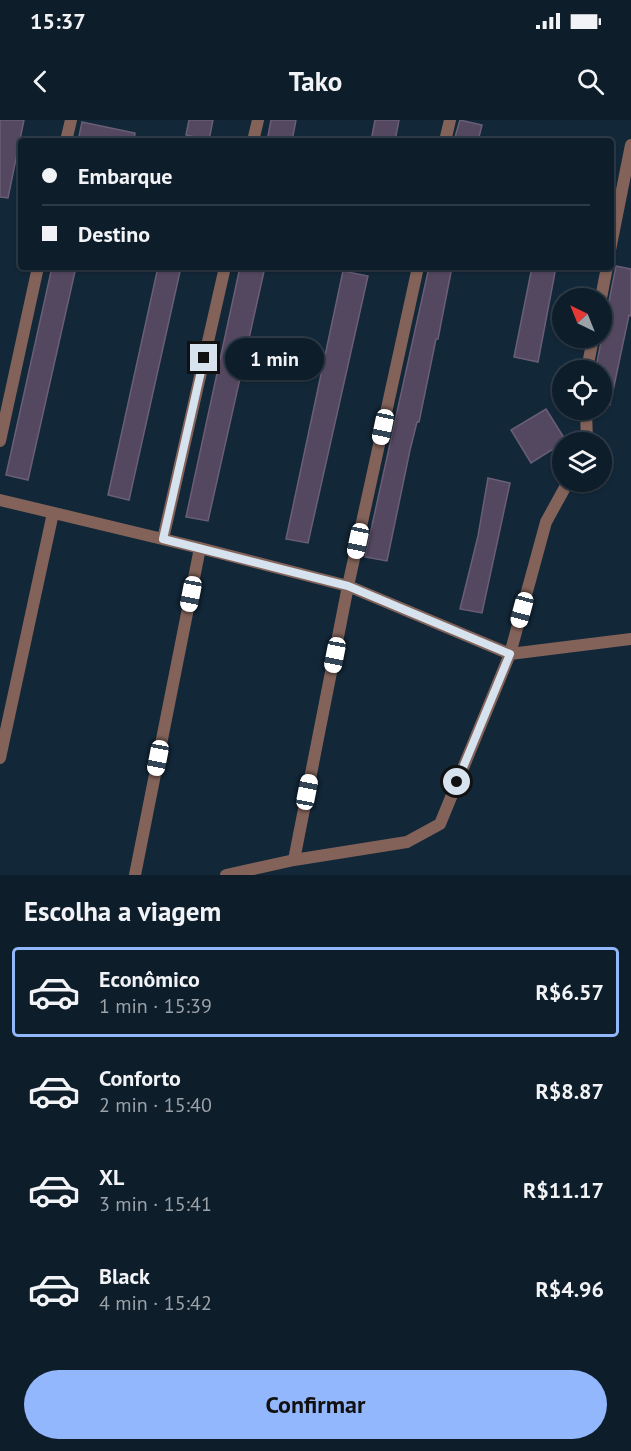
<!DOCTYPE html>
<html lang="pt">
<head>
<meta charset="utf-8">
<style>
	body { margin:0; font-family:"PT Sans",sans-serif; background:#172632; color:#f1f3f6; height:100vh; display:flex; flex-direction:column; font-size:22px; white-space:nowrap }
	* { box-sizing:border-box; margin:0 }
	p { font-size:20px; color:#9ba2a8 }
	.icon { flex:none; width:33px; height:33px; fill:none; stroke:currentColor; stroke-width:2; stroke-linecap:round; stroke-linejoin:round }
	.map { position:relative; height:755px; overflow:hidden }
	.details { display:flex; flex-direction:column; background:#0e1d2a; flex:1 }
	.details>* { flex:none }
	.hud { position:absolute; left:18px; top:18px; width:596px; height:132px; border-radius:6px; box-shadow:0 2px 4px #0004,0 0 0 2px #2e3b47; display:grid; align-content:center; height:132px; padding:0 24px; background:#0e1d2a }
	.needle { width:39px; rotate:317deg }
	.fabs { position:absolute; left:552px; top:168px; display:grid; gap:12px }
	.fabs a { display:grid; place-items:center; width:60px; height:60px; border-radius:50%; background:#0e1d2a; box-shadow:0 2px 4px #0004,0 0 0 2px #2e3b47; font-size:30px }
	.end { position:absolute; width:27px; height:27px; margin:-14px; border:8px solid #d6e2ee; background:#111; box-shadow:0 0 0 3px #111 }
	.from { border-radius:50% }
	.bubble { position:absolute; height:42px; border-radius:21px; background:#0e1d2a; box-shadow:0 2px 4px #0004,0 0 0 2px #2e3b47; font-size:20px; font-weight:800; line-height:42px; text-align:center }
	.car { position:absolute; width:18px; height:36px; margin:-18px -9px; border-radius:8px; box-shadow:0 0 4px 2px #0007; background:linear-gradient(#fff 24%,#345 0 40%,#fff 0 76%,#345 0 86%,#fff 0) }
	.hud b { display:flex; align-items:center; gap:21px; height:57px; font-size:22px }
	.hud b+b { border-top:2px solid #2e3b47 }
	.hud i { width:15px; height:15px; background:#f1f3f6 }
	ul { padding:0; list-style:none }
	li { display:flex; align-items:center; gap:18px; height:90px; margin:0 12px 9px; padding:0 12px; border:3px solid transparent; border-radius:6px }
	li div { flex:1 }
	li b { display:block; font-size:22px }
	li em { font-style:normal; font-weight:800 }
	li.active { border-color:#93b7fd }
	li>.icon { width:54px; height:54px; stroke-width:1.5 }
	h2 { padding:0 24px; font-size:27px; line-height:72px }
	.action { display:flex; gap:12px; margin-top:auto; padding:12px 24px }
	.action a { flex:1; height:69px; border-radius:36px; background:#93b7fd; color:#111; font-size:24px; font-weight:800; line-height:69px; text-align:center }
	.status { display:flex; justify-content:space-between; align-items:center; height:42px; padding:0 30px; background:#0e1d2a; direction:ltr }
	.status svg { height:16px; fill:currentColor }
	header { display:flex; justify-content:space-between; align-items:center; height:78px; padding:0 24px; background:#0e1d2a; font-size:27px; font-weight:800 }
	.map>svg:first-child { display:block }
</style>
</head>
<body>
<div class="status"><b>15:37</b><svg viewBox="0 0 49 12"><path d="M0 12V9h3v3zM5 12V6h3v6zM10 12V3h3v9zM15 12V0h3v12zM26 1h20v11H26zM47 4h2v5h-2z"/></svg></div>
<header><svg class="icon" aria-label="back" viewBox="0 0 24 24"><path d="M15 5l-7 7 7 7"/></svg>Tako<svg class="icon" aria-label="search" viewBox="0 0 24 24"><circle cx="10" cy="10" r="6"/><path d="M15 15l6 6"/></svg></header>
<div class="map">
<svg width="631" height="755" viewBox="0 0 631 755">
	<rect width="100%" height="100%" fill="#122738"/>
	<path fill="#544860" stroke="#6a5e77" stroke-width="1.5" d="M0,0H24L8,78L0,77Z
		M189,0H213L209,20L186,15Z
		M271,0H296L292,21H267Z
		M375,0H399L395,21H371Z
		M460,0L482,5L478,21L455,17Z
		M82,2L135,13L134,21H78Z
		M616,146L631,149V196L629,195L610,285H602V247H596Z
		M52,147H76L28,360L6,355Z
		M158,147H181L129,380L108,375Z
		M240,147H265L208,401L186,397Z
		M429,147H452L438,219H436L419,302H417L410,330L387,441L365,437Z
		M532,147H556L538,242L514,237Z
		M343,151L368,156L308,423L286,419Z
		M546,289L566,321L531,343L511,310Z
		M488,358L510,363L482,493L460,489L478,416Z"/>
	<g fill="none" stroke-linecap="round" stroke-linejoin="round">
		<path stroke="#836359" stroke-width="12" d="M66,21L71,0
			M253,21L258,0
			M445,21L450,0
			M610,130L631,25
			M601,178L607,147
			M587,250L593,218
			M586,290L587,322
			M0,321L38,147
			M0,380L200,428L348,466L510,534L631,519
			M163,419L225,147
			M0,638L53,393
			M294,740L348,466L418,147
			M135,755L200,428
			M226,755L294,740L407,722L440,704L510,534L546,402L568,362"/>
	</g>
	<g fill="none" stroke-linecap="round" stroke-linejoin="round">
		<path stroke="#d6e2ee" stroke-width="8" d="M204,238L163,419L348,466L510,534L457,662"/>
	</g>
</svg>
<div class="fabs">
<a><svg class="needle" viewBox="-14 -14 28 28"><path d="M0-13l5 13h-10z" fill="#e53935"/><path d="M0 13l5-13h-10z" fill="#9ba2a8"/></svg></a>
<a><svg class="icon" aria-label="locate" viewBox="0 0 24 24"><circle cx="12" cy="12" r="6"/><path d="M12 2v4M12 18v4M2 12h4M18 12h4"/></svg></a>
<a><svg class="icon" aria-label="layers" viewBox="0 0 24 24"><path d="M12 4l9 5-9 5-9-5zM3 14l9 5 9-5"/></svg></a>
</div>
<i class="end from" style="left:457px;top:662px"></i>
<i class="end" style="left:204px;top:238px"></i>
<div class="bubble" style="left:225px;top:218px;width:99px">1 min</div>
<i class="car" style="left:383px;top:307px;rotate:192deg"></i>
<i class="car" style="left:358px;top:421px;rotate:192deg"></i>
<i class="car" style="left:191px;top:474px;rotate:191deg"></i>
<i class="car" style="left:522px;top:490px;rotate:195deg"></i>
<i class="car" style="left:335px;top:535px;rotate:191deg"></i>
<i class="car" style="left:158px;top:638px;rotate:191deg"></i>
<i class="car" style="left:307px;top:672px;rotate:11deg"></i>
<div class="hud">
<b><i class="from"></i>Embarque</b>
<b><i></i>Destino</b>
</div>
</div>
<section class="details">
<h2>Escolha a viagem</h2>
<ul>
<li class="active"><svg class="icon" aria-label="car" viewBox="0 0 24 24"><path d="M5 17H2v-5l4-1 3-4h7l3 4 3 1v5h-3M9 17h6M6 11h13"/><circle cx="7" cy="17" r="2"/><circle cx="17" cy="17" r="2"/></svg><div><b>Econômico</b><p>1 min · 15:39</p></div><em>R$6.57</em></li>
<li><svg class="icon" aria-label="car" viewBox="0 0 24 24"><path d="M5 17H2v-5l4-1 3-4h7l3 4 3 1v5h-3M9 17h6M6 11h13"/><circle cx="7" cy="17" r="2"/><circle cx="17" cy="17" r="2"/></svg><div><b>Conforto</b><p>2 min · 15:40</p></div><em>R$8.87</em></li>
<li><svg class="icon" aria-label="car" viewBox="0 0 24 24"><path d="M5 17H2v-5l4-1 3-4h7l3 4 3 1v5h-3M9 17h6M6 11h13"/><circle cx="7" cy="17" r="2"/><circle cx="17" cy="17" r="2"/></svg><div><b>XL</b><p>3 min · 15:41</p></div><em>R$11.17</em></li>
<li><svg class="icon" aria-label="car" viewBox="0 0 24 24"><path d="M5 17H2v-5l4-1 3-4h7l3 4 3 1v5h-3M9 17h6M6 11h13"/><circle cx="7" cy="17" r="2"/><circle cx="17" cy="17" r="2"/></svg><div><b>Black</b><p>4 min · 15:42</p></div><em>R$4.96</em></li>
</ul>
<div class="action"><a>Confirmar</a></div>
</section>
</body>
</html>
